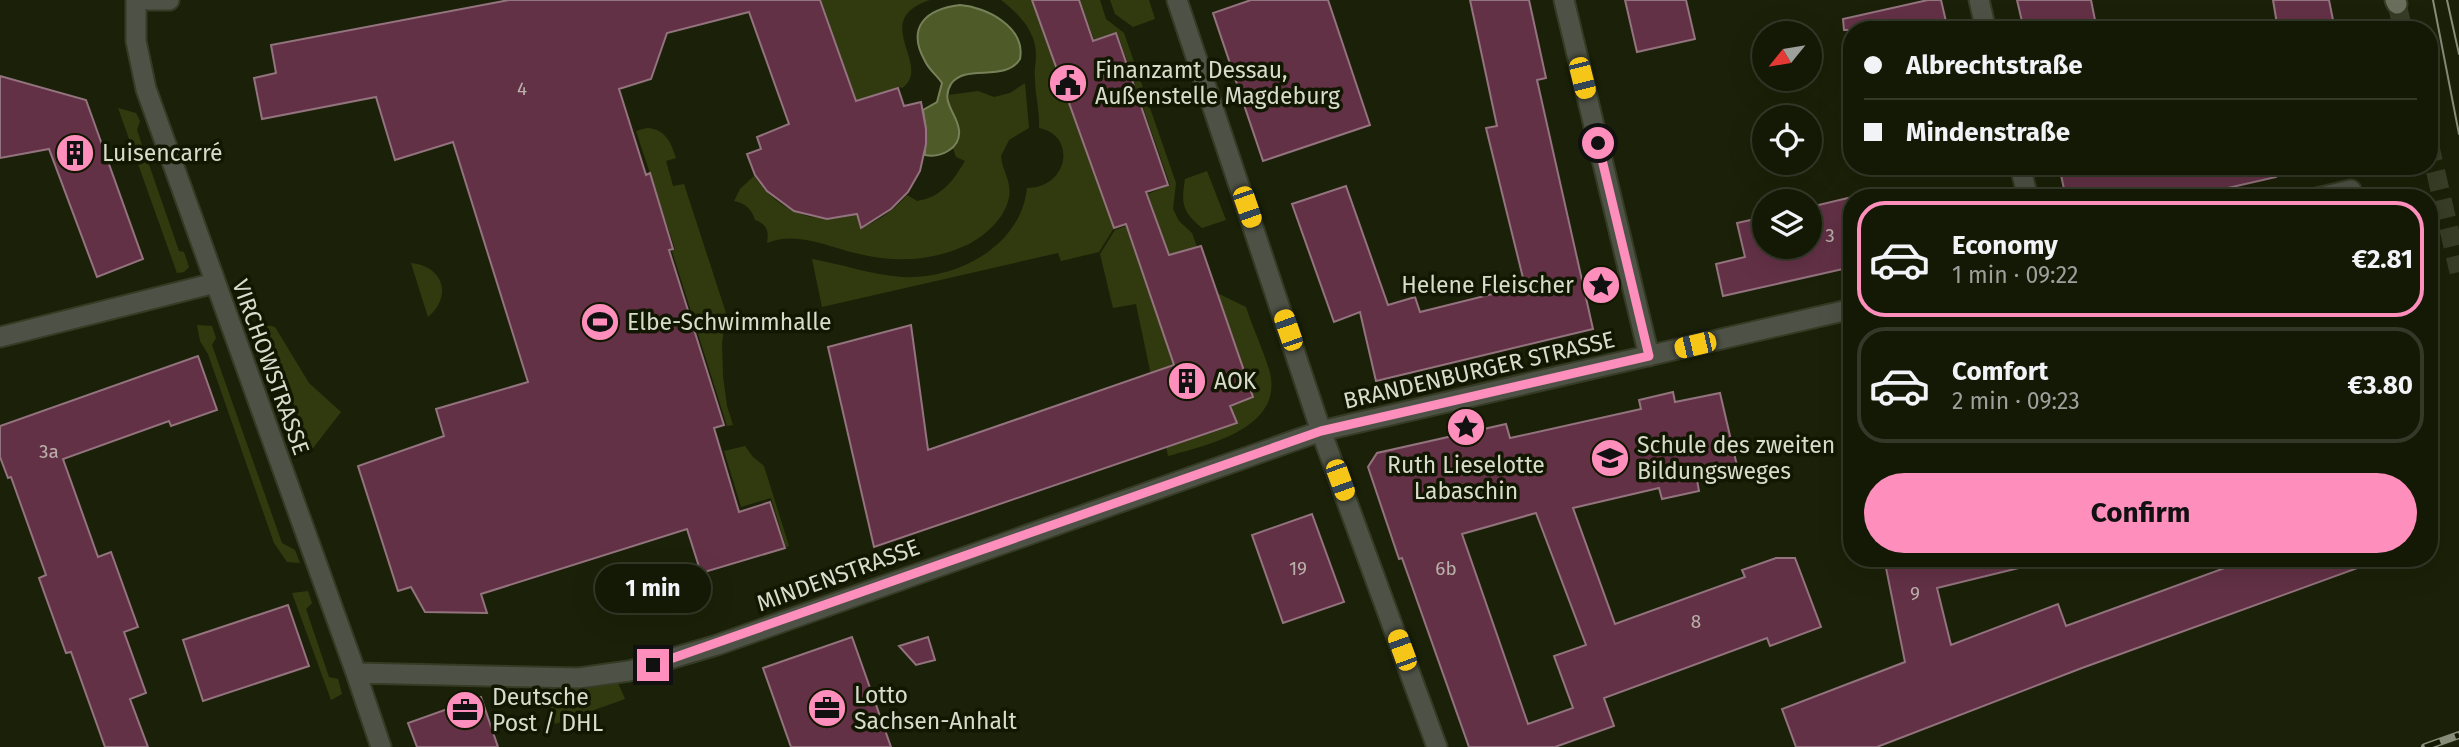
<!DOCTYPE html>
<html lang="en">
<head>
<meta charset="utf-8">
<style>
	body { margin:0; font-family:"Fira Sans",sans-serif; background:#1d2210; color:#f1f3f6; height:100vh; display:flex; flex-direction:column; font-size:26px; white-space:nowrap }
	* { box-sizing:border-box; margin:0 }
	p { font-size:23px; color:#9da09b }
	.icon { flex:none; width:38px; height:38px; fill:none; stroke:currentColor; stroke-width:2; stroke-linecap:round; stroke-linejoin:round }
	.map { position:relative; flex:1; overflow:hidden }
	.drawer { position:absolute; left:1843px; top:189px; width:595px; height:378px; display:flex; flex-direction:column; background:#141906; border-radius:28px; box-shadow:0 7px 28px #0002,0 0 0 2px #333828 }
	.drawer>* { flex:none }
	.hud { position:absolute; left:1843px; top:21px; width:595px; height:154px; border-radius:28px; box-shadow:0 7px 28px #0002,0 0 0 2px #333828; display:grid; align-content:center; height:154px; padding:0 21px; background:#141906 }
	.needle { width:46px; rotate:240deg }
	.controls { position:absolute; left:1752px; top:21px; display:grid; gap:14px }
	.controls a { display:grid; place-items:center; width:70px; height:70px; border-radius:50%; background:#141906; box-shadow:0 7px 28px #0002,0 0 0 2px #333828; font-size:35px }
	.end { position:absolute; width:32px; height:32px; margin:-16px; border:9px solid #fe8ebc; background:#111; box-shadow:0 0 0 4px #111 }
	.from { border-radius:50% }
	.bubble { position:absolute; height:49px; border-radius:24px; background:#141906; box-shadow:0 7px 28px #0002,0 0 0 2px #333828; font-size:23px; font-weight:700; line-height:49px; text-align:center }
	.car { position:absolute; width:21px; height:42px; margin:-21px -10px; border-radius:9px; box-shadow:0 0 5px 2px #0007; background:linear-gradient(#f5c518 24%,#345 0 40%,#f5c518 0 76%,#345 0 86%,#f5c518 0) }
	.hud b { display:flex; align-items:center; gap:24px; height:66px; font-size:26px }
	.hud b+b { border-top:2px solid #333828 }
	.hud i { width:18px; height:18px; background:#f1f3f6 }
	ul { padding:12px 0 0; list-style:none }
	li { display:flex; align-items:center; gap:21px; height:116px; margin:0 14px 10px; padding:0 7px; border:4px solid #333828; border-radius:28px }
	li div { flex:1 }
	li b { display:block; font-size:26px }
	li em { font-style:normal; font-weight:700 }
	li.active { border-color:#fe8ebc }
	li>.icon { width:63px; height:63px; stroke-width:1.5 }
	.primary-button { display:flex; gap:14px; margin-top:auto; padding:14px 21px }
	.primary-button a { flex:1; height:80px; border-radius:42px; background:#fe8ebc; color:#111; font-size:28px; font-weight:700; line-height:80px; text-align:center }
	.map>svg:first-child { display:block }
</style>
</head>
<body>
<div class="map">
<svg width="2459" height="747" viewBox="0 0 2459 747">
	<rect width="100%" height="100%" fill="#1b2108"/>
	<path fill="#313a0f" d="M821,0H930C868,20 934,66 902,88L898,87L856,101Z
		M1001,0H1032L1114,228L1099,252L1061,261L1058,253L822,307L812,259C842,264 871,275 902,277C956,280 1021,247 1027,188C1069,188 1077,135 1039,128C1040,111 1035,95 1035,78C1034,70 1036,63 1036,55C1036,31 1019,14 1001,0Z
		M1080,0H1100L1106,19L1124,33L1176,183L1173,209L1179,221L1192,233L1213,291L1246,307C1253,329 1264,351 1270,373C1283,429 1206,445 1168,456L1136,304L1113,308L1100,254L1115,230L1155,215L1148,194L1170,185L1117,32L1094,40Z
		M1110,0H1149L1155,19L1133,27L1115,14Z
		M1025,83L1029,128L1009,140L1001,156C1002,171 1012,181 1009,197C1005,218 987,234 969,244C931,262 895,263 855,253C826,246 796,231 767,243C769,231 767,224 755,220C752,209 745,203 734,201L740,189L754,176C778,211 815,227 856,214L860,228C879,221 894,210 907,195L917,201C942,197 953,181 965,161L956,157L953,148C969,119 945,119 949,95L978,91L994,97L1010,93Z
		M118,108L136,113L140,121L137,130L179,251L184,252L189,267L184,272L177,273Z
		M647,128C665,129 671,142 676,158L666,161L673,186L684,184L726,313L722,344L723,376L727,406L733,425L727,426L672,251L675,249L636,131Z
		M1207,171L1226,220L1202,228C1182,211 1181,204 1185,179Z
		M411,263C443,266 453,296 428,317Z
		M197,325L212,326L216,338L212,345L282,543L295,550L300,563L287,562L274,543L208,354L200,341Z
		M266,325L275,327L309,383L341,412L310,452Z
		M745,446L753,457L764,466L789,546L786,547L771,498L741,507L724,451Z
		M308,591L312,603L306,609L329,677L338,679L342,694L331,700L292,593Z
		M618,683L625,699L555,724L545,692Z"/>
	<path fill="#4e5a27" stroke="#778159" stroke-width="2" d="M960,5C986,7 1026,27 1020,59C1005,83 965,63 951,84C940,102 957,113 959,130C961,149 940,158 925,155L926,129L923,110L937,102L942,83C937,75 929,70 925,61C906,27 926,9 960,5Z"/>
	<path fill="#633146" stroke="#93737e" stroke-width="2" fill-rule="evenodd" d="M509,0H820L856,101L898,88L904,106L921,102L926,129V144L920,171L908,192L891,209L861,228L857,214L827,219L794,211L767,191L755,175L747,154L761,149L757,137L789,124L749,12L667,33L651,79L619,89L646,175L650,173L673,249L669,250L724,425L714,428L739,512L770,502L785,548L701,573L687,529L481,594L487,613L425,612L411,587L398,591L358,466L444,436L436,409L528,382L453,142L395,160L376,97L262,119L254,78L276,73L271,45Z
		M1032,0H1079L1093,41L1116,33L1168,185L1146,192L1169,255L1201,246L1253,397L1230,406L1237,423L874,547L828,347L911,325L928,450L1174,365L1126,224L1114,228Z
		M1251,0H1328L1370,125L1263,161L1213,13Z
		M1470,0H1529L1546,78L1537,80L1593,329L1376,381L1360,312L1334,322L1292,204L1346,186L1388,305L1415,297L1420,312L1525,286L1486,128L1497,126Z
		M1625,0H1686L1695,39L1637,52Z
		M1928,0H1941L1948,30H1844L1843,19Z
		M2017,0H2091L2097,30H2024Z
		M2273,0H2329L2335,30H2278Z
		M0,76L86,100L143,259L97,277L49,149L0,158Z
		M2059,166H2274L2276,177L2184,198H2066Z
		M1852,197V267L1723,296L1716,264L1745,257L1737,223L1764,217V247H1810V207Z
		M198,356L217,410L171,426L169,421L63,459L98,557L111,552L138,627L124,632L146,693L130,699L148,747H105L71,652L66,653L39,578L46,575L11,477L8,478L0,457V426Z
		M1673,392L1675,402L1720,393L1738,470L1697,480L1699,491L1662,499L1659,488L1573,508L1615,624L1745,577L1742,570L1776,558H1795L1821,627L1770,646L1767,638L1604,698L1614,726L1555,747H1469L1402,558L1399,559L1368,467L1377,453L1506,424L1510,438L1641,409L1639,400ZM1536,513L1586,645L1554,656L1573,708L1528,724L1462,534Z
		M1312,514L1344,602L1283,623L1252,535Z
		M1884,558H2018L2019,568L1937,588L1951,645L2058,604L2066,626L2252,558H2376L2377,561L2082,668L1877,747H1796L1782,709L1905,662Z
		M288,605L309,666L203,701L183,640Z
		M852,637L891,747H791L763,668Z
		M928,637L935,660L916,665L899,646Z
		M481,697L498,747H417L408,723Z"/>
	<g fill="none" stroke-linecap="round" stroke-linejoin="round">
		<path stroke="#373d26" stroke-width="19" stroke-dasharray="19 10" stroke-linecap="butt" d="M2397,4L2403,30
			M2429,143L2459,272"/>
		<g stroke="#353b24" stroke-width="23">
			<path id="minor" d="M136,0V41L146,89L356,673L381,747
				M1177,0L1321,431L1437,747
				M1564,0L1649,356
				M1979,0L1986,30
				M2020,166L2028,198
				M2317,198L2351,190
				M0,337L215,283
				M356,673L579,678L629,671L717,645L1321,431L1852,309"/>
		</g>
		<g stroke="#353b24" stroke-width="23">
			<path id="tertiary" d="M149,0H169"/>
		</g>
		<g stroke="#353b24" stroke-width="23">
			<path id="secondary" d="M2395,0L2397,4"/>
		</g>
		<use href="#minor" stroke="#4e5246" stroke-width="19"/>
		<use href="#tertiary" stroke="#4e5246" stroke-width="19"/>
		<use href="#secondary" stroke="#696f5c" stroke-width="19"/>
		<path stroke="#888d7a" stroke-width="2" d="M2433,0L2459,134
			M2447,0L2459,54"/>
		<g stroke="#888d7a" stroke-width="8">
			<path id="rail" d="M2425,747L2459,735"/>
		</g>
		<use href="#rail" stroke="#121701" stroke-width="5" stroke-dasharray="16" stroke-linecap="butt"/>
	</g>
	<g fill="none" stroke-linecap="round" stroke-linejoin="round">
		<path stroke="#fe8ebc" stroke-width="9" d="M653,665L1321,431L1649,356L1598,143"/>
	</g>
	<defs>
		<g id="civic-disc" transform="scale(2.0125)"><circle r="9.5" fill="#fe8ebc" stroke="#121701"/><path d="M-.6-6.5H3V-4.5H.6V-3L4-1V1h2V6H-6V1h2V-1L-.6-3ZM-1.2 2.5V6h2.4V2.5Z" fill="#111"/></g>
		<g id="building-disc" transform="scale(2.0125)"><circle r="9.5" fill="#fe8ebc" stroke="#121701"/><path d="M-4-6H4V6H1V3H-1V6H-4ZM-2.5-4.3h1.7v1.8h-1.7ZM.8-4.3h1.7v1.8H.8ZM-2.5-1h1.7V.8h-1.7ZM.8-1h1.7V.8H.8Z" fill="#111"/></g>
		<g id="sight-disc" transform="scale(2.0125)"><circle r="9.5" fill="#fe8ebc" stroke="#121701"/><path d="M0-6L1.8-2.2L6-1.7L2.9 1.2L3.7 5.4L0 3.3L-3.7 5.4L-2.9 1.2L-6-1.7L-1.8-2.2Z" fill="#111"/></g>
		<g id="stadium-disc" transform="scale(2.0125)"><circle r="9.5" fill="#fe8ebc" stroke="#121701"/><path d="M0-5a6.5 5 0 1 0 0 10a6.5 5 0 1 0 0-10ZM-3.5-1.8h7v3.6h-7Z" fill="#111"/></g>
		<g id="school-disc" transform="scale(2.0125)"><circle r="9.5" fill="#fe8ebc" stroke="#121701"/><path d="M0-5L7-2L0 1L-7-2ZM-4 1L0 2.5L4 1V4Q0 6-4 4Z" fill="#111"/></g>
		<g id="office-disc" transform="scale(2.0125)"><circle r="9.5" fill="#fe8ebc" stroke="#121701"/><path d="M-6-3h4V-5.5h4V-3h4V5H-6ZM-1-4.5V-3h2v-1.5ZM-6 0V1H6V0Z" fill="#111"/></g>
	</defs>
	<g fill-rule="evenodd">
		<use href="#civic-disc" x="1068" y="83"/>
		<use href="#building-disc" x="75" y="153"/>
		<use href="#sight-disc" x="1601" y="285"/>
		<use href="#stadium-disc" x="600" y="322"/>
		<use href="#building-disc" x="1187" y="381"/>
		<use href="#sight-disc" x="1466" y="427"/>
		<use href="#school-disc" x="1610" y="458"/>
		<use href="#office-disc" x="827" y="708"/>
		<use href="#office-disc" x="465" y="710"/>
	</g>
	<g text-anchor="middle" stroke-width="7" stroke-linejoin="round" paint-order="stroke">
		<g font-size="19" fill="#bab1ab">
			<text x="522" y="95">4</text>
			<text x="1830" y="242">3</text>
			<text x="49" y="458">3a</text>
			<text x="1298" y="575">19</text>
			<text x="1446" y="575">6b</text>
			<text x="1915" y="600">9</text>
			<text x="1696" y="628">8</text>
		</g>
		<g font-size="23" fill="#d7dccd" stroke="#121701" text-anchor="start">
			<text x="1095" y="78">Finanzamt Dessau,<tspan x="1095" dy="26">Außenstelle Magdeburg</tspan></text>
			<text x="102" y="161">Luisencarré</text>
			<text x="1574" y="293" text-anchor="end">Helene Fleischer</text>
			<text x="627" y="330">Elbe-Schwimmhalle</text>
			<text x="1214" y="389">AOK</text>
			<text x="1637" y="453">Schule des zweiten<tspan x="1637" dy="26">Bildungsweges</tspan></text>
			<text x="1466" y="473" text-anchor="middle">Ruth Lieselotte<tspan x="1466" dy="26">Labaschin</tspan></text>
			<text x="854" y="703">Lotto<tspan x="854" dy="26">Sachsen-Anhalt</tspan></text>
			<text x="492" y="705">Deutsche<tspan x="492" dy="26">Post / DHL</tspan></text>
		</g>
		<g font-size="23" fill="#d7dccd" stroke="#121701">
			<text transform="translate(271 367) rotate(70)" y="8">VIRCHOWSTRASSE</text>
			<text transform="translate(1479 370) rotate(-13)" y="8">BRANDENBURGER STRASSE</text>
			<text transform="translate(838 575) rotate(-20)" y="8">MINDENSTRASSE</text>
		</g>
	</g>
</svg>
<div class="controls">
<a><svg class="needle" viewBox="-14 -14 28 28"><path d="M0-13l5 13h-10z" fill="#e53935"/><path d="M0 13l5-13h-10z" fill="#9da09b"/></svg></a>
<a><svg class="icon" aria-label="locate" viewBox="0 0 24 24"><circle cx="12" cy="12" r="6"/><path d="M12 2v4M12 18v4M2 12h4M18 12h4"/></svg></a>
<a><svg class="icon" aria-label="layers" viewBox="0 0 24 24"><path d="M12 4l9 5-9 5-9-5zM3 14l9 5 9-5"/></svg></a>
</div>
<i class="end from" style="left:1598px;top:143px"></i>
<i class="end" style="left:653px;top:665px"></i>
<div class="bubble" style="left:595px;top:564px;width:116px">1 min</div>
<i class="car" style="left:1582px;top:78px;rotate:166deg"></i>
<i class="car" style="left:1247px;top:207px;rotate:161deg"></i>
<i class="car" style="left:1288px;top:330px;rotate:341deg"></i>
<i class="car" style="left:1695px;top:345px;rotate:257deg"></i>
<i class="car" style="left:1340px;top:480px;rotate:160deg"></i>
<i class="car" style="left:1402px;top:650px;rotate:340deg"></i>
<div class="hud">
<b><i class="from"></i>Albrechtstraße</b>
<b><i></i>Mindenstraße</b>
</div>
<section class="drawer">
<ul>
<li class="active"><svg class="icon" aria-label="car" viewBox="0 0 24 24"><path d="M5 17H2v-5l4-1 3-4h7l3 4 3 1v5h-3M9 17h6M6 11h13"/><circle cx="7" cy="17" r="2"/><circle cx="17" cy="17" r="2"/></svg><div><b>Economy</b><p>1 min · 09:22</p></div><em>€2.81</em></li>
<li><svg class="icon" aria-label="car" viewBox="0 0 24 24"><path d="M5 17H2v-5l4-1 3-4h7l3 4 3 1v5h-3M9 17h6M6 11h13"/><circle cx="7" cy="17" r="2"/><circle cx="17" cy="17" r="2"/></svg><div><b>Comfort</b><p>2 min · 09:23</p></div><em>€3.80</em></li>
</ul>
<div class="primary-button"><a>Confirm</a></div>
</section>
</div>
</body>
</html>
